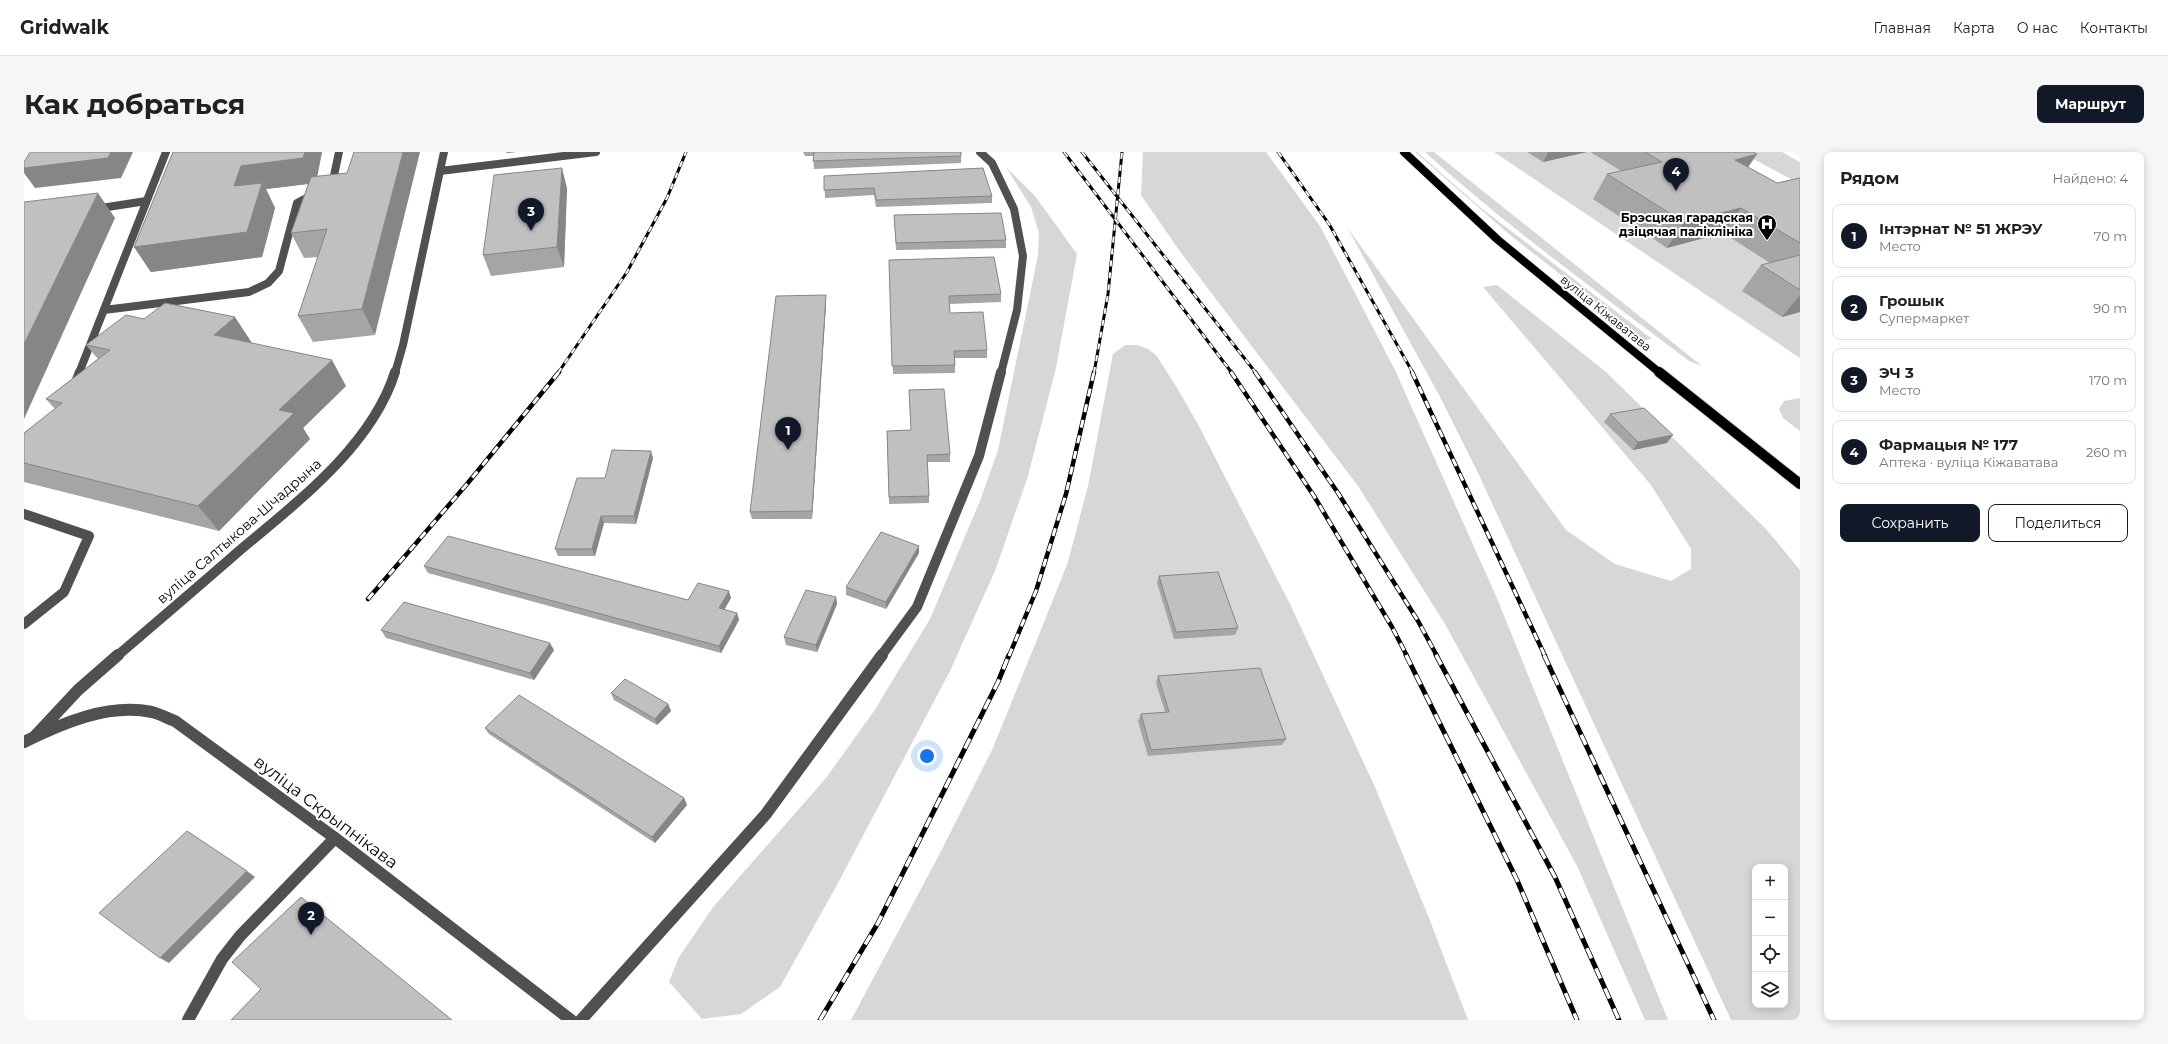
<!DOCTYPE html>
<html lang="ru">
<head>
<meta charset="utf-8">
<style>
	body { margin:0; font-family:Montserrat,sans-serif; background:#f6f6f6; color:#202124 }
	.controls { position:absolute; right:12px; bottom:12px; display:grid; overflow:hidden; border-radius:8px; box-shadow:0 2px 10px #0003 }
	.controls button { width:36px; height:36px; display:grid; place-items:center; padding:0; border:0; border-bottom:1px solid #e0e0e0; background:#fff; color:#202124; font:20px sans-serif }
	.you { position:absolute; left:903px; top:604px; width:14px; height:14px; margin:-10px; border:3px solid #fff; border-radius:50%; background:#1a73e8; box-shadow:0 0 0 6px #1a73e833 }
	.badge { display:grid; place-items:center; width:26px; height:26px; border-radius:50%; background:#111827; color:#fff; font-size:13px; font-weight:700 }
	.pin { position:absolute; translate:-50% -33px; filter:drop-shadow(0 1px 2px #0008) }
	.pin::after { content:''; position:absolute; top:21px; width:14px; height:12px; background:inherit; clip-path:polygon(0 0,100% 0,50% 100%) }
	.list { margin:0; padding:0; list-style:none }
	h2 { display:flex; justify-content:space-between; align-items:center; height:52px; margin:0; padding:0 16px; font-size:17px }
	h2 small { font-size:13px; font-weight:400; color:#757577 }
	.list li { display:grid; grid-template-columns:26px 1fr auto; gap:12px; align-items:center; box-sizing:border-box; height:64px; margin:0 8px 8px; padding:0 8px; border:1px solid #e0e0e0; border-radius:8px }
	.list b { display:block; font-size:15px; white-space:nowrap }
	.list p { margin:0; font-size:13px; white-space:nowrap; color:#757577 }
	.list em { font-size:13px; font-style:normal; color:#757577 }
	.actions { display:flex; gap:8px; padding:12px 16px }
	.actions a { flex:1; padding:9px 0; border:1px solid #111827; border-radius:8px; text-align:center; font-size:14px; color:#111827 }
	.actions .main { background:#111827; color:#fff }
	.icon { flex:none; width:22px; height:22px; fill:none; stroke:currentColor; stroke-width:2; stroke-linecap:round; stroke-linejoin:round }
	.map { position:relative; flex:none; width:1776px; height:868px; overflow:hidden; border-radius:8px }
	header { display:flex; align-items:center; gap:24px; box-sizing:border-box; height:56px; padding:0 20px; background:#fff; border-bottom:1px solid #e0e0e0 }
	header strong { font-size:19px }
	nav { display:flex; gap:22px; margin-inline-start:auto; font-size:14px }
	.intro { display:flex; align-items:center; justify-content:space-between; box-sizing:border-box; height:96px; padding:0 24px }
	h1 { margin:0; font-size:28px }
	.button { padding:10px 18px; border-radius:8px; background:#111827; color:#fff; font-size:14px; font-weight:700 }
	main { display:flex; gap:24px; padding:0 24px }
	aside { flex:1; background:#fff; border-radius:8px; box-shadow:0 2px 10px #0003 }
	.map>svg:first-child { display:block }
</style>
</head>
<body>
<header>
<strong>Gridwalk</strong>
<nav><a>Главная</a><a>Карта</a><a>О нас</a><a>Контакты</a></nav>
</header>
<div class="intro"><h1>Как добраться</h1><a class="button">Маршрут</a></div>
<main>
<div class="map">
<svg width="1776" height="868" viewBox="0 0 1776 868">
	<rect width="100%" height="100%" fill="#fff"/>
	<g fill="#d7d7d7" fill-rule="evenodd">
		<path d="M1119 0H1242L1296 74 1371 218 1472 444 1644 868H1621L1553 714 1421 472 1334 334 1157 101 1117 43Z"/>
		<path d="M1391 0H1393L1457 56 1628 187 1620 188 1486 83Z"/>
		<path d="M1401 0H1410L1678 214 1665 209C1576 141 1484 76 1401 0Z"/>
		<path d="M1470 0H1566L1623 35 1643 96 1699 81 1766 123 1757 165 1776 160V206Z"/>
		<path d="M1716 0H1758L1776 10V32Z"/>
		<path d="M982 15 1011 44 1053 102 1032 216 1004 324 971 419 926 519 813 733 756 835 717 862 678 867 645 830 655 805 690 754 802 626 850 559 906 467 956 349 974 298 1014 103 1015 81 1007 55Z"/>
		<path d="M1323 75 1542 378 1591 412 1647 429 1667 417V397L1627 333 1459 135 1473 133 1582 220 1743 378 1776 418V868H1707L1454 321 1415 243ZM1731 715H1761V853H1731Z"/>
		<path d="M1101 193H1113L1124 197 1132 203 1152 234 1176 276 1266 452 1351 635 1405 766 1444 868H827L914 705 968 598 1010 495 1044 410 1064 334 1089 202Z"/>
		<path d="M1776 246V279L1759 266 1755 257 1760 249Z"/>
	</g>
	<g fill="none" stroke-linecap="round" stroke-linejoin="round">
		<g stroke="#dbdbdb" stroke-width="9">
			<path id="major-far1" d="M1380 0 1474 88 1636 221"/>
		</g>
		<g stroke="#dbdbdb" stroke-width="12">
			<path id="major" d="M1635 220 1776 332"/>
		</g>
		<g stroke="#505050" stroke-width="8">
			<path d="M956 0 968 11 990 57 999 104 993 158 977 221"/>
			<path d="M416 19 572 0"/>
			<path d="M306 34 308 33 315 0"/>
			<path d="M71 57 122 49"/>
			<path d="M80 158 225 140 244 131 255 119 273 51 290 42"/>
			<path d="M55 221 142 0"/>
			<path d="M371 221 379 193 420 0"/>
		</g>
		<g stroke="#505050" stroke-width="10">
			<path d="M50 235 56 220"/>
			<path d="M0 362 65 384 40 440 0 472"/>
			<path d="M93 504C134 469 175 434 215 399 272 351 348 294 371 220"/>
			<path d="M857 504 893 455 955 304 977 220"/>
		</g>
		<g stroke="#505050" stroke-width="12">
			<path d="M11 584 54 538 94 503"/>
			<path d="M0 590C39 571 84 551 128 560 136 562 143 566 151 569L311 686 547 868"/>
			<path d="M164 868 198 807 216 784 311 686"/>
			<path d="M557 868 742 662 858 503"/>
		</g>
		<use href="#major-far1" stroke="#000" stroke-width="8"/>
		<use href="#major" stroke="#000" stroke-width="10"/>
		<g stroke="#000" stroke-width="3">
			<g id="rail-far2">
				<path d="M1040 0 1208 221"/>
				<path d="M1058 0 1232 221"/>
				<path d="M1254 0 1305 72 1389 221"/>
				<path d="M534 221 603 120 643 46 662 0"/>
				<path d="M1070 221 1084 142 1098 0"/>
			</g>
		</g>
		<g stroke="#000" stroke-width="4.5">
			<g id="rail-far1">
				<path d="M1207 220 1290 344 1368 475 1383 504"/>
				<path d="M1231 220 1314 341 1394 469 1413 504"/>
				<path d="M1388 220 1521 504"/>
				<path d="M344 447 443 332 535 220"/>
				<path d="M985 504 1012 439 1042 342 1070 220"/>
			</g>
		</g>
		<g stroke="#000" stroke-width="5">
			<g id="rail">
				<path d="M1382 503 1493 728 1553 868"/>
				<path d="M1412 503 1531 725 1595 868"/>
				<path d="M1520 503 1690 868"/>
				<path d="M796 868 854 771 974 530 985 503"/>
			</g>
		</g>
		<use href="#rail-far2" stroke="#fff" stroke-width="2" stroke-dasharray="6" stroke-linecap="butt"/>
		<use href="#rail-far1" stroke="#fff" stroke-width="3" stroke-dasharray="8" stroke-linecap="butt"/>
		<use href="#rail" stroke="#fff" stroke-width="3.5" stroke-dasharray="11" stroke-linecap="butt"/>
	</g>
	<g fill="#a5a5a5">
		<path d="M149 0H298L293 24 323 21 351 183 289 190 274 164 294 105 280 106 267 81 284 32 242 37 251 56 238 105 127 120 110 95Z"/>
		<path d="M779 0H937V11L790 17 789 4H781Z"/>
		<path d="M1503 0H1563L1519 10Z"/>
		<path d="M1566 0H1729L1733 2 1724 15 1753 31 1776 26V160L1758 165 1718 139 1737 113 1746 111 1699 81 1643 96 1569 47 1583 22 1597 19Z"/>
		<path d="M800 24 968 44V51L852 55 850 43 801 46Z"/>
		<path d="M543 36 540 115 467 124 459 103Z"/>
		<path d="M870 63 982 88V96L872 98Z"/>
		<path d="M865 108 977 142V150L925 152 926 161 963 198V206H931V221L869 222Z"/>
		<path d="M802 151 788 367H728L726 360Z"/>
		<path d="M228 191 322 234 279 276 286 287 195 379 0 330V281L31 257 22 247 74 207 62 193Z"/>
		<path d="M885 238 926 302V310H903L905 344V351L865 352 863 279H887Z"/>
		<path d="M1586 262 1643 291 1609 298 1580 270Z"/>
		<path d="M629 306 612 372 580 371 571 404H534L531 397 581 326Z"/>
		<path d="M895 401 862 457 822 443V435Z"/>
		<path d="M400 414 664 448 707 446 700 458 713 461 715 468 697 501 404 421Z"/>
		<path d="M1135 424 1214 476 1211 483 1150 487 1133 431Z"/>
		<path d="M812 445 813 452 793 500 762 493 760 485Z"/>
		<path d="M357 478 530 498 510 528 362 486Z"/>
		<path d="M1134 524 1262 587 1258 593 1124 604 1114 569 1117 562 1141 560 1132 531Z"/>
		<path d="M587 541 644 552 647 559 633 573 590 548Z"/>
		<path d="M461 576 660 646 663 653 631 691 465 582Z"/>
	</g>
	<g fill="#868686">
		<path d="M87 0H109L97 26 11 36 0 21V16Z"/>
		<path d="M281 0H298L292 31 242 37 251 56 238 105 127 120 110 95 210 34 217 14Z"/>
		<path d="M379 0H396L351 183 338 157Z"/>
		<path d="M482 0H493L483 1Z"/>
		<path d="M1524 0H1563L1519 10Z"/>
		<path d="M1733 2 1716 27 1711 8Z"/>
		<path d="M538 16 543 36 540 115 533 95Z"/>
		<path d="M74 41 91 66 0 267V192Z"/>
		<path d="M1717 56 1699 81 1643 96 1660 70Z"/>
		<path d="M802 143V151L788 367V359Z"/>
		<path d="M1776 143V160L1758 165Z"/>
		<path d="M211 165 228 191 190 183Z"/>
		<path d="M308 208 322 234 279 276 286 287 195 379 174 354 255 258Z"/>
		<path d="M1649 283 1643 291 1609 298 1614 290Z"/>
		<path d="M627 299 629 306 612 372 610 364Z"/>
		<path d="M577 364 580 371 571 404 568 397Z"/>
		<path d="M895 394V401L862 457V450Z"/>
		<path d="M705 439 707 446 697 463 695 456Z"/>
		<path d="M812 445 813 452 793 500 792 493Z"/>
		<path d="M713 461 715 468 697 501 695 494Z"/>
		<path d="M526 491 530 498 510 528 506 521Z"/>
		<path d="M644 552 647 559 633 573 631 567Z"/>
		<path d="M660 646 663 653 631 691 628 685Z"/>
		<path d="M223 719 231 725 145 811 136 806Z"/>
	</g>
	<g fill="#c0c0c0" stroke="#868686">
		<path d="M6 0H87L84 6 0 16V10Z"/>
		<path d="M149 0H281L279 6 217 14 210 34 238 31 223 80 110 95Z"/>
		<path d="M330 0H379L338 157 274 164 303 77 267 81 287 25 323 21Z"/>
		<path d="M790 0H937V4L789 9Z"/>
		<path d="M1621 0H1729L1733 2 1711 8 1753 31 1776 26V91L1717 56 1660 70 1583 22 1638 10Z"/>
		<path d="M538 16 533 95 459 103 470 23Z"/>
		<path d="M959 16 968 44 852 48 850 36 800 38V24Z"/>
		<path d="M74 41 0 192V50Z"/>
		<path d="M977 61 982 88 872 91 870 63Z"/>
		<path d="M1776 103V138L1737 113Z"/>
		<path d="M970 105 977 142 925 144 926 161 959 160 963 198 930 199 931 213 868 214 865 108Z"/>
		<path d="M802 143 788 359 726 360 752 144Z"/>
		<path d="M141 151 211 165 190 183 308 208 255 258 270 261 174 354 0 311V281L38 251 22 247 86 198 62 193 102 163 120 167Z"/>
		<path d="M920 237 926 302 903 303 905 344 865 345 863 279 887 278 885 238Z"/>
		<path d="M1620 256 1649 283 1614 290 1586 262Z"/>
		<path d="M588 298 627 299 610 364H577L568 397H531L553 326H581Z"/>
		<path d="M857 380 895 394 862 450 822 435Z"/>
		<path d="M424 384 664 448 674 431 705 439 695 456 713 461 695 494 400 414Z"/>
		<path d="M1194 420 1214 476 1152 480 1135 424Z"/>
		<path d="M782 438 812 445 792 493 760 485Z"/>
		<path d="M380 450 526 491 506 521 357 478Z"/>
		<path d="M1236 516 1262 587 1127 598 1117 562 1145 560 1134 524Z"/>
		<path d="M601 527 644 552 631 567 587 541Z"/>
		<path d="M495 543 660 646 628 685 461 576Z"/>
		<path d="M163 679 223 719 136 806 75 761Z"/>
		<path d="M277 745 428 868H207L237 837 208 810Z"/>
	</g>
	<defs>
		<g id="hospital-pin" transform="scale(1)"><path d="M0 17L-7.5 6A9.5 9.5 0 1 1 7.5 6Z" fill="#000" stroke="#fff"/><path d="M-5-5h3v3.5h4V-5h3V5h-3V1.5h-4V5h-3Z" fill="#fff"/></g>
	</defs>
	<g fill-rule="evenodd">
		<use href="#hospital-pin" x="1743" y="72"/>
	</g>
	<g text-anchor="middle" dominant-baseline="central" stroke-width="4" stroke-linejoin="round" paint-order="stroke">
		<g font-size="12" font-weight="bold" fill="#000" stroke="#fff" text-anchor="end">
			<text x="1729" y="65">Брэсцкая гарадская<tspan x="1729" dy="14">дзіцячая паліклініка</tspan></text>
		</g>
		<g font-size="12" fill="#000" stroke="#fff">
			<text transform="translate(1582 161) rotate(39)">вуліца Кіжаватава</text>
		</g>
		<g font-size="14" fill="#000" stroke="#fff">
			<text transform="translate(215 379) rotate(-41)">вуліца Салтыкова-Шчадрына</text>
		</g>
		<g font-size="17" fill="#000" stroke="#fff">
			<text transform="translate(302 660) rotate(37)">вуліца Скрыпнікава</text>
		</g>
	</g>
</svg>
<div class="controls">
<button>+</button>
<button>−</button>
<button><svg class="icon" aria-label="locate" viewBox="0 0 24 24"><circle cx="12" cy="12" r="6"/><path d="M12 2v4M12 18v4M2 12h4M18 12h4"/></svg></button>
<button><svg class="icon" aria-label="layers" viewBox="0 0 24 24"><path d="M12 4l9 5-9 5-9-5zM3 14l9 5 9-5"/></svg></button>
</div>
<div class="you"></div>
<div class="pin badge" style="left:764px;top:298px">1</div>
<div class="pin badge" style="left:287px;top:783px">2</div>
<div class="pin badge" style="left:507px;top:79px">3</div>
<div class="pin badge" style="left:1652px;top:39px">4</div>
</div>
<aside>
<h2>Рядом<small>Найдено: 4</small></h2>
<ul class="list">
<li><span class="badge">1</span><div><b>Інтэрнат № 51 ЖРЭУ</b><p>Место</p></div><em>70 m</em></li>
<li><span class="badge">2</span><div><b>Грошык</b><p>Супермаркет</p></div><em>90 m</em></li>
<li><span class="badge">3</span><div><b>ЭЧ 3</b><p>Место</p></div><em>170 m</em></li>
<li><span class="badge">4</span><div><b>Фармацыя № 177</b><p>Аптека · вуліца Кіжаватава</p></div><em>260 m</em></li>
</ul>
<div class="actions"><a class="main">Сохранить</a><a>Поделиться</a></div>
</aside>
</main>
</body>
</html>
